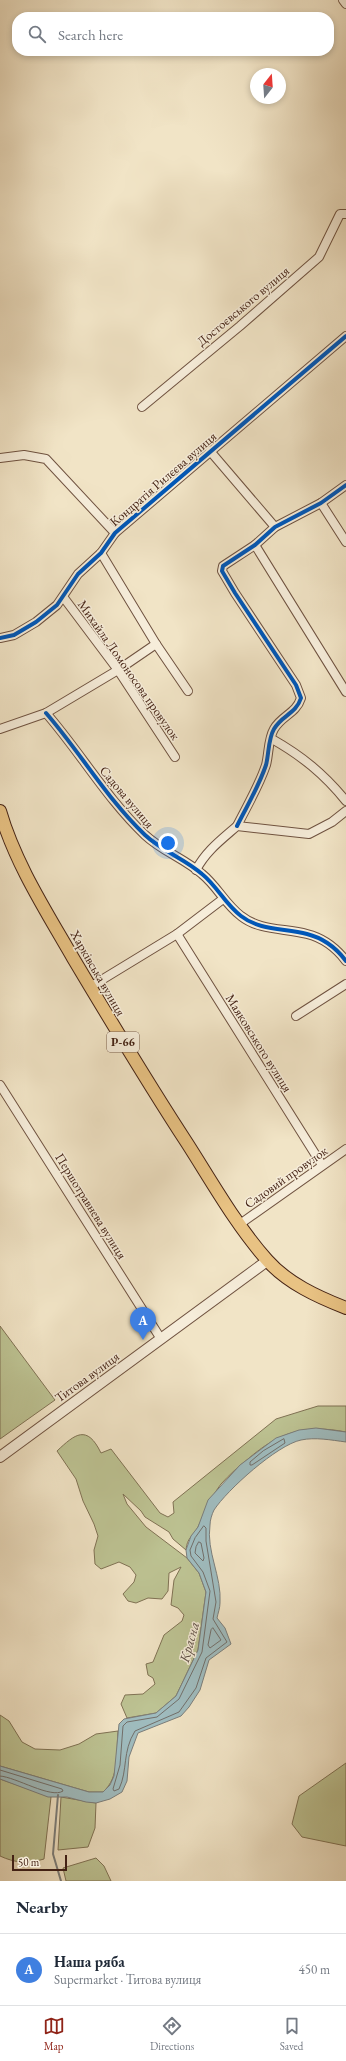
<!DOCTYPE html>
<html lang="en">
<head>
<meta charset="utf-8">
<style>
	body { margin:0; font-family:"EB Garamond",serif; background:#f6f6f7; color:#1f2937 }
	.compass { position:absolute; left:250px; top:68px; width:36px; height:36px; border-radius:50%; background:#fff; box-shadow:0 2px 6px #0003; rotate:17deg }
	.scale { position:absolute; left:12px; bottom:10px; width:55px; box-sizing:border-box; padding-left:4px; border:2px solid #442214; border-top:0; font-size:11px; line-height:14px; white-space:nowrap; color:#442214; -webkit-text-stroke:3px #f6edda; paint-order:stroke }
	.you { position:absolute; left:168px; top:843px; width:14px; height:14px; margin:-10px; border:3px solid #fff; border-radius:50%; background:#1a73e8; box-shadow:0 0 0 6px #1a73e833 }
	.badge { display:grid; place-items:center; width:26px; height:26px; border-radius:50%; background:#8f2418; color:#fff; font-size:13px; font-weight:700 }
	.pin { position:absolute; translate:-50% -33px; filter:drop-shadow(0 1px 2px #0008) }
	.pin::after { content:''; position:absolute; top:21px; width:14px; height:12px; background:inherit; clip-path:polygon(0 0,100% 0,50% 100%) }
	.list { margin:0; padding:0; list-style:none }
	h2 { display:flex; justify-content:space-between; align-items:center; height:52px; margin:0; padding:0 16px; font-size:17px }
	h2 small { font-size:13px; font-weight:400; color:#747a83 }
	.list li { display:grid; grid-template-columns:26px 1fr auto; gap:12px; align-items:center; box-sizing:border-box; height:72px; padding:0 16px; border-top:1px solid #e0e1e3 }
	.list b { display:block; font-size:15px; white-space:nowrap }
	.list p { margin:0; font-size:13px; white-space:nowrap; color:#747a83 }
	.list em { font-size:13px; font-style:normal; color:#747a83 }
	.icon { flex:none; width:22px; height:22px; fill:none; stroke:currentColor; stroke-width:2; stroke-linecap:round; stroke-linejoin:round }
	.map { position:relative; flex:none; width:346px; height:1881px; overflow:hidden }
	.search { position:absolute; background:#fff; box-shadow:0 2px 6px #0003; left:12px; right:12px; top:12px; height:44px; display:flex; align-items:center; gap:10px; box-sizing:border-box; padding:0 14px; border-radius:16px; color:#747a83; font-size:15px }
	.sheet { height:124px; background:#fff }
	nav { display:flex; justify-content:space-around; align-items:center; box-sizing:border-box; height:56px; border-top:1px solid #e0e1e3; background:#fff; font-size:11px; color:#747a83 }
	nav a { display:grid; justify-items:center; gap:2px }
	nav .on { color:#8f2418 }
	.map>svg:first-child { display:block }
</style>
</head>
<body>
<div class="map">
<svg width="346" height="1881" viewBox="0 0 346 1881">
	<rect width="100%" height="100%" fill="#f1e4c6"/>
	<filter id="stains"><feTurbulence type="fractalNoise" baseFrequency=".005" numOctaves="4"/><feColorMatrix values="0 0 0 0 .2 0 0 0 0 .09 0 0 0 0 .02 0 0 0 .5 -.17"/></filter>
	<radialGradient id="worn" r=".72"><stop offset=".6" stop-color="#630" stop-opacity="0"/><stop offset="1" stop-color="#630" stop-opacity=".3"/></radialGradient>
	<g fill="#bdc393" stroke="#807254">
		<path d="M0 1326 55 1400 0 1439Z"/>
		<path d="M318 1406H346V1432C305 1424 279 1432 248 1459 239 1466 229 1475 221 1484 211 1497 205 1512 198 1527 193 1537 187 1537 186 1550L173 1539 169 1532 145 1517 141 1511 123 1494 127 1504 146 1527 187 1558 199 1573 206 1592 198 1650 176 1696 156 1713 127 1718 121 1704 125 1695 143 1694 155 1684 153 1678 148 1675 146 1664 153 1662 164 1635 182 1621 184 1615 178 1608 171 1605 174 1580 181 1567 169 1573 168 1591 162 1599 148 1598 136 1603 128 1601 123 1594 134 1582 136 1575 130 1567 119 1562 101 1569 95 1564 94 1550 98 1536 94 1524 83 1501 76 1479 57 1451C75 1434 87 1424 101 1453L111 1449 160 1513 168 1517 174 1513 173 1502 276 1419Z"/>
		<path d="M0 1715 9 1721 22 1742 35 1749 60 1750 79 1744 96 1734 118 1731C116 1752 120 1777 103 1792H89L0 1766Z"/>
		<path d="M346 1763V1846L302 1837 292 1824 299 1796Z"/>
		<path d="M0 1779 51 1797 44 1859C28 1864 15 1863 0 1856Z"/>
		<path d="M61 1797 96 1803 95 1828 88 1847 58 1850Z"/>
		<path d="M96 1858 104 1866 111 1881H66L63 1868Z"/>
	</g>
	<path fill="#9fbcbf" stroke="#7b7e7b" d="M316 1428 346 1432V1442C331 1440 315 1437 301 1440 277 1445 227 1490 214 1510 212 1514 210 1520 210 1525 206 1551 222 1577 220 1603 220 1608 218 1613 217 1618L225 1628 231 1644 209 1660 200 1690 189 1707 181 1716 138 1733 129 1757 127 1781 122 1792 110 1799 96 1803 86 1802 67 1797H48L0 1779V1766L89 1792H103L110 1785 114 1776 119 1724 124 1719 156 1713 176 1696 198 1650 206 1592 199 1573 187 1558 186 1550 191 1536 198 1527 208 1500 240 1465 276 1438 299 1430Z"/>
	<g fill="none" stroke-linecap="round" stroke-linejoin="round">
		<g stroke="#726f6a" stroke-width="1">
			<path d="M284 1439 285 1443 252 1465H250V1462L263 1451Z"/>
			<path d="M204 1526 206 1528V1541L216 1602 213 1619 227 1642 206 1658 196 1688 179 1712 135 1731C122 1752 128 1770 119 1789L114 1791 113 1789 120 1765 123 1726 127 1722 157 1717 179 1699 202 1652 210 1591 203 1572 191 1556 190 1550 195 1538Z"/>
			<path d="M199 1542 201 1543 204 1558 203 1561 195 1553 196 1547Z"/>
			<path d="M213 1628 221 1640 210 1648 208 1645 211 1630Z"/>
			<path d="M0 1770 62 1789 63 1791C51 1799 16 1777 0 1776"/>
		</g>
		<path stroke="#7b7e7b" stroke-width="2" d="M58 1795 53 1854 61 1881"/>
		<g stroke="#6f5240" stroke-width="10">
			<g id="minor">
				<path d="M343 0 346 4"/>
				<path d="M142 407 240 326 319 257 340 214H346"/>
				<path d="M210 451 275 527"/>
				<path d="M0 458 24 455 46 459 115 533"/>
				<path d="M321 503 346 542"/>
				<path d="M255 545 346 692"/>
				<path d="M101 553 156 644 188 691"/>
				<path d="M64 598 118 670 175 757"/>
				<path d="M0 638 14 635 36 622 57 605 78 574 101 553 115 533 346 336"/>
				<path d="M46 713C80 752 107 799 145 835 162 851 185 859 202 874 217 886 225 904 241 916 260 931 285 928 307 934 323 938 337 949 346 961"/>
				<path d="M0 729 46 713 118 670 156 644"/>
				<path d="M272 739C302 756 324 774 346 801"/>
				<path d="M237 826C247 806 259 786 266 765 269 754 268 739 274 729 282 715 296 714 301 698L296 685 235 593 222 571 223 566 255 545 275 527 321 503 346 485"/>
				<path d="M196 870C206 851 221 840 237 826L309 834 332 822 346 811"/>
				<path d="M177 934 322 1165"/>
				<path d="M90 987 177 934 223 899"/>
				<path d="M296 1016 346 984"/>
				<path d="M0 1085 161 1339"/>
				<path d="M240 1224 346 1149"/>
			</g>
		</g>
		<g stroke="#6f5240" stroke-width="12">
			<path id="tertiary" d="M0 1457 267 1261"/>
		</g>
		<g stroke="#442214" stroke-width="14">
			<path id="primary" d="M0 811C15 863 46 911 73 958 110 1020 147 1082 187 1143 212 1182 236 1225 267 1260 287 1283 318 1297 346 1308"/>
		</g>
		<use href="#minor" stroke="#f6edda" stroke-width="8"/>
		<use href="#tertiary" stroke="#f6edda" stroke-width="10"/>
		<use href="#primary" stroke="#e8c283" stroke-width="12"/>
		<g stroke="#f6edda" stroke-width="6">
			<g id="cycleway">
				<path d="M0 638 14 635 36 622 57 605 78 574 101 553 115 533 346 336"/>
				<path d="M46 713C80 752 107 799 145 835 162 851 185 859 202 874 217 886 225 904 241 916 260 931 285 928 307 934 323 938 337 949 346 961"/>
				<path d="M237 826C247 806 259 786 266 765 269 754 268 739 274 729 282 715 296 714 301 698L296 685 235 593 222 571 223 566 255 545 275 527 321 503 346 485"/>
			</g>
		</g>
		<use href="#cycleway" stroke="#0057b8" stroke-width="4"/>
	</g>
	<g text-anchor="middle" dominant-baseline="central" stroke-width="3" stroke-linejoin="round" paint-order="stroke">
		<rect fill="#f6edda" stroke="#795f4f" stroke-width="1" x="107" y="1032" width="32" height="20" rx="3"/>
		<g font-size="12" font-weight="bold" fill="#442214">
			<text x="123" y="1042">Р-66</text>
		</g>
		<g font-size="13" fill="#442214" stroke="#f6edda">
			<text transform="translate(243 306) rotate(-40)">Достоєвського вулиця</text>
			<text transform="translate(163 479) rotate(-41)">Кондратія Рилєєва вулиця</text>
			<text transform="translate(129 670) rotate(55)">Михайла Ломоносова провулок</text>
			<text transform="translate(127 797) rotate(50)">Садова вулиця</text>
			<text transform="translate(98 973) rotate(60)">Харківська вулиця</text>
			<text transform="translate(259 1043) rotate(58)">Маяковського вулиця</text>
			<text transform="translate(286 1177) rotate(-35)">Садовий провулок</text>
			<text transform="translate(91 1206) rotate(58)">Першотравнева вулиця</text>
			<text transform="translate(87 1377) rotate(-36)">Титова вулиця</text>
		</g>
		<g font-size="14" font-style="italic" fill="#5f5047" stroke="#f6edda">
			<text transform="translate(189 1642) rotate(-75)">Красна</text>
		</g>
	</g>
	<rect width="100%" height="100%" filter="url(#stains)"/>
	<rect width="100%" height="100%" fill="url(#worn)"/>
</svg>
<svg class="compass" viewBox="-18 -18 36 36"><path d="M0-13l5 13h-10z" fill="#e53935"/><path d="M0 13l5-13h-10z" fill="#747a83"/></svg>
<div class="scale">50 m</div>
<div class="you"></div>
<div class="pin badge" style="left:143px;top:1340px;background:#3f7fe0">A</div>
<div class="search"><svg class="icon" aria-label="search" viewBox="0 0 24 24"><circle cx="10" cy="10" r="6"/><path d="M15 15l6 6"/></svg>Search here</div>
</div>
<section class="sheet">
<h2>Nearby<small></small></h2>
<ul class="list">
<li><span class="badge" style="background:#3f7fe0">A</span><div><b>Наша ряба</b><p>Supermarket · Титова вулиця</p></div><em>450 m</em></li>
</ul>
</section>
<nav>
<a class="on"><svg class="icon" aria-label="map" viewBox="0 0 24 24"><path d="M3 6l6-2 6 2 6-2v14l-6 2-6-2-6 2zM9 4v14M15 6v14"/></svg>Map</a>
<a><svg class="icon" aria-label="directions" viewBox="0 0 24 24"><path d="M12 3l9 9-9 9-9-9zM9 14v-3h6M13 9l2 2-2 2"/></svg>Directions</a>
<a><svg class="icon" aria-label="saved" viewBox="0 0 24 24"><path d="M7 4h10v16l-5-4-5 4z"/></svg>Saved</a>
</nav>
</body>
</html>
